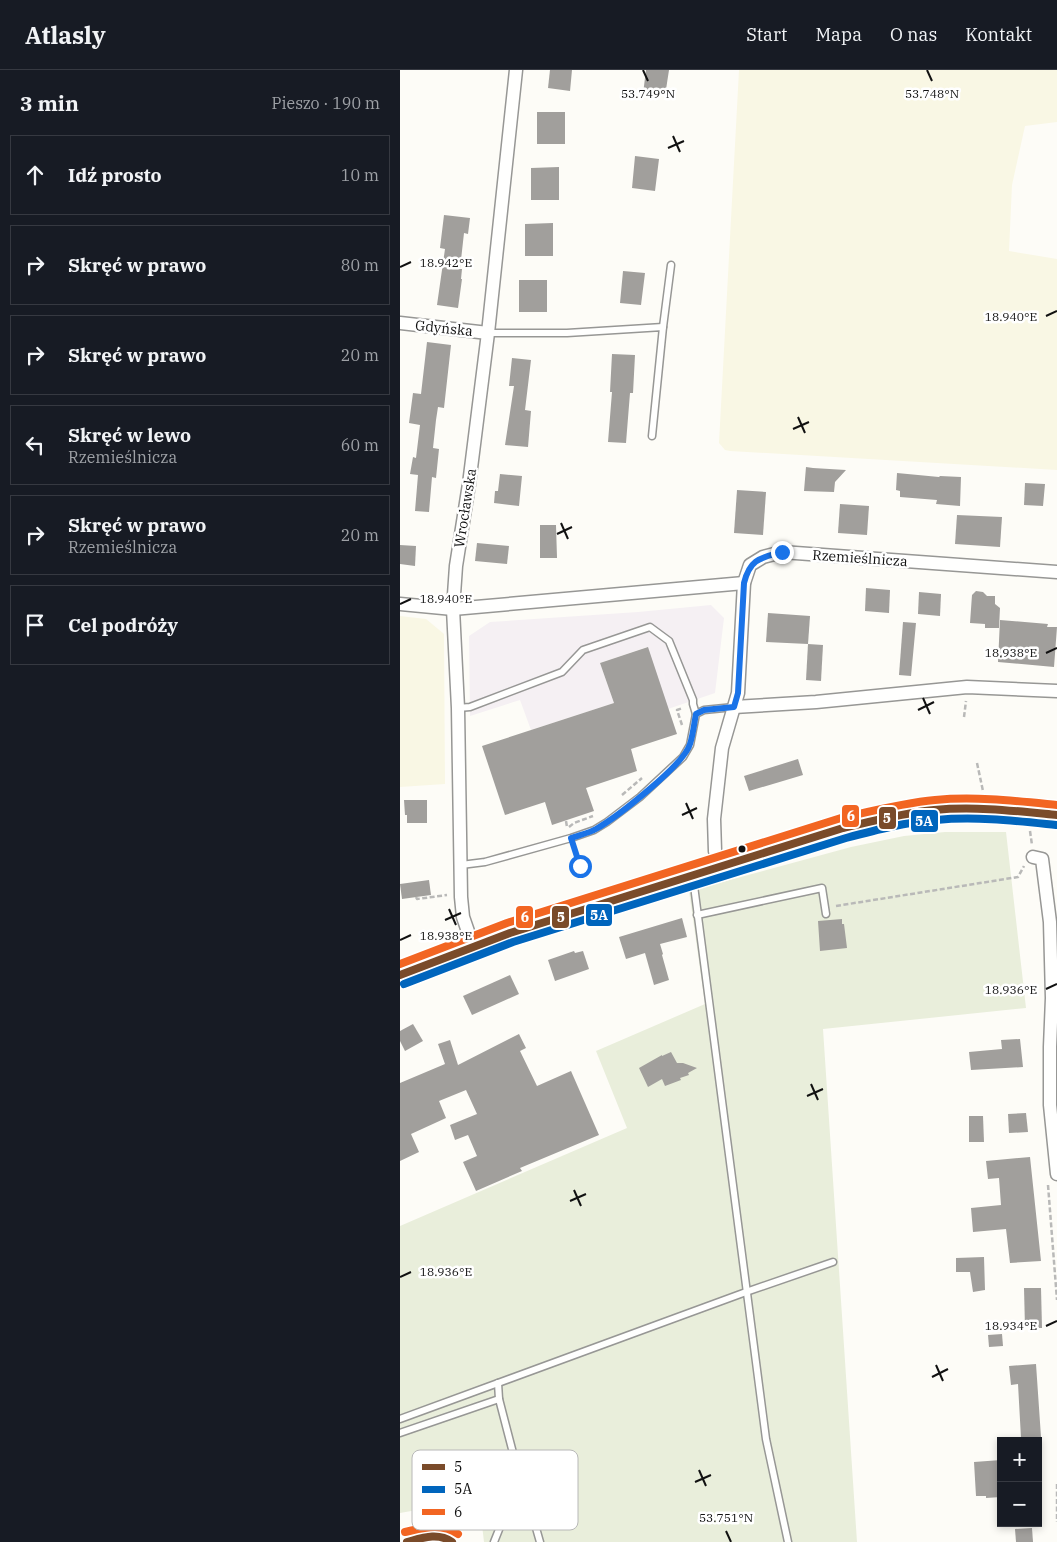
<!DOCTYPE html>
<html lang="pl">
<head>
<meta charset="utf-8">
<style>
	body { margin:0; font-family:"IBM Plex Serif",serif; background:#20242c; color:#f1f3f6 }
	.controls { position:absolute; right:15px; bottom:15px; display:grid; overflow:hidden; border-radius:0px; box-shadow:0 2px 8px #0003 }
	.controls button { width:45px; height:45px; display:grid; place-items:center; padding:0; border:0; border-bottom:1px solid #363941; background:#171b24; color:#f1f3f6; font:25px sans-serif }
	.stop { position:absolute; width:15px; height:15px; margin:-11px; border:4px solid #1a73e8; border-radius:50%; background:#fff }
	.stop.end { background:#1a73e8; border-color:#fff; box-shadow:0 1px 5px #0008 }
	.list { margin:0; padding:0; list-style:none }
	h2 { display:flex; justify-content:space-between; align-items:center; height:65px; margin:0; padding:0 20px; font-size:21px }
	h2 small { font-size:16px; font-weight:400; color:#9ea1a6 }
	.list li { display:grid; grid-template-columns:32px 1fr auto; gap:15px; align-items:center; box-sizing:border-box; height:80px; margin:0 10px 10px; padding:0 10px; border:1px solid #363941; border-radius:0px }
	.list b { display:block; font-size:19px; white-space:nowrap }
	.list p { margin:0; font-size:16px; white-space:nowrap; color:#9ea1a6 }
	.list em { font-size:16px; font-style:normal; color:#9ea1a6 }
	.icon { flex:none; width:28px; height:28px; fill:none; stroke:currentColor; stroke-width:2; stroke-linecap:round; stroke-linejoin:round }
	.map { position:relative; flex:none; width:657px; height:1472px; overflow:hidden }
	header { display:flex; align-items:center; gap:30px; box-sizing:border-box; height:70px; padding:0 25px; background:#171b24; border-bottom:1px solid #363941 }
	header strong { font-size:24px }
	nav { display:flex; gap:28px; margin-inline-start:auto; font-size:18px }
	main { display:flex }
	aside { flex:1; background:#171b24 }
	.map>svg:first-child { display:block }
</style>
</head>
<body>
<header>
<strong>Atlasly</strong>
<nav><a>Start</a><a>Mapa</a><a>O nas</a><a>Kontakt</a></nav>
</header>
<main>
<aside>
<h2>3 min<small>Pieszo · 190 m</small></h2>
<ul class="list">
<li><svg class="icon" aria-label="ahead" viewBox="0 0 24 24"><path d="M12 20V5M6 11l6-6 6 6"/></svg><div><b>Idź prosto</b></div><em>10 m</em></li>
<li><svg class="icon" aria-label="right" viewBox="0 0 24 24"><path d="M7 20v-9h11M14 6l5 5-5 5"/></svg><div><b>Skręć w prawo</b></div><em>80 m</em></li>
<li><svg class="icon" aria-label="right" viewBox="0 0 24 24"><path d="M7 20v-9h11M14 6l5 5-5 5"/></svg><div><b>Skręć w prawo</b></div><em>20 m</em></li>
<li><svg class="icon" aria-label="left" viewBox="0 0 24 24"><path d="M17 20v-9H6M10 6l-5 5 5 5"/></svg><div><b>Skręć w lewo</b><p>Rzemieślnicza</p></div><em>60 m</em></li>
<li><svg class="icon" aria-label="right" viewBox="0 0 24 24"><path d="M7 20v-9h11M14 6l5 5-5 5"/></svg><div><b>Skręć w prawo</b><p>Rzemieślnicza</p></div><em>20 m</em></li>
<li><svg class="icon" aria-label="arrive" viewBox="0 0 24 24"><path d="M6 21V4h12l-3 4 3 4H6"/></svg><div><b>Cel podróży</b></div></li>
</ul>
</aside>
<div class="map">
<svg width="657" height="1472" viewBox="0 0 657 1472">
	<rect width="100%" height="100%" fill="#fdfcf7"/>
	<path fill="#f5f0f3" d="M311 535 324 548 315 623 268 639 247 577 200 593 214 633 131 660 120 630 70 646 69 566 90 552 238 542Z"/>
	<g fill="#f9f7e4">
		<path d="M339 0H657V52L625 56 612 115 609 181 657 189V400L330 381 325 380 319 373Z"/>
		<path d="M0 546 26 549 44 564 45 714 0 717Z"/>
	</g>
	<path fill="#e9eedb" d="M545 762H606L626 938 423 959 457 1472H84L79 1429 0 1443V1156L227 1058 196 981 305 934 289 821 451 777 504 766Z"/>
	<g fill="#a19f9c">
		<path d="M150 0H172L170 21 148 18Z"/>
		<path d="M246 0H269L265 26 243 24Z"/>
		<rect x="137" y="42" width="28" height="32"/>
		<path d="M235 86 259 89 255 121 232 118Z"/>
		<path d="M159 97V130H131V98Z"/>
		<path d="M44 145 70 148 68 164 64 163 60 199H62L61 209H62L58 238 37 235 45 179 40 178Z"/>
		<path d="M153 153V186H125V154Z"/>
		<path d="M223 201 245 203 241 235 220 233Z"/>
		<rect x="119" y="210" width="28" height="32"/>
		<path d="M27 272 51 275 44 338 38 337 36 350 33 378 39 379 36 408 32 407 29 442 15 441 18 405 10 404 13 387 16 388 20 355 9 353 13 323 21 324Z"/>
		<path d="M212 284 235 285 233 323H230L226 373 208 372 212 322H210Z"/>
		<path d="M112 288 131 290 125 340 131 341 128 377 105 375 114 316H109Z"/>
		<path d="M406 397 413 398 446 400 435 412 434 422 404 421Z"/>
		<path d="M497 403 539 407 540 406 561 407 560 436 536 434 537 430 500 427V421L496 420Z"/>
		<path d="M100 404 122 406 119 436 94 433 95 421H98Z"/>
		<path d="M625 413 645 414 643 436 624 435Z"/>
		<path d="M337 420 366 422 363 465 334 463Z"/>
		<path d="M440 434 469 436 467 465 438 463Z"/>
		<path d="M557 445 602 447 600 477 555 474Z"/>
		<path d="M140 455H156L157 488H140Z"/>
		<path d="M77 473 109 476 107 494 75 491Z"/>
		<path d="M0 475 16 476 15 496 0 494Z"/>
		<path d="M466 518 490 520 489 543 465 541Z"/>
		<path d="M576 521 583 522 587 526H595V534L600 538 599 558H585V554L570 553 572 525Z"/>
		<path d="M519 522 541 524 540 546 518 544Z"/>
		<path d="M368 543 410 546 408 574 366 572Z"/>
		<path d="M600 550 648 554 647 557H657L654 597 598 592Z"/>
		<path d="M503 552 516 553 511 606 499 605Z"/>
		<path d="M408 574 423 575 421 611 406 610Z"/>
		<path d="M248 577 277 664 231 679 237 701 186 718 194 741 152 755 145 732 105 745 82 676 214 633 200 593Z"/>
		<path d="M398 689 403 705 349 721 344 706Z"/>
		<path d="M4 730H27V753H7V745H5Z"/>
		<path d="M29 810 31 825 2 829 0 814Z"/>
		<path d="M282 848 287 867 260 874 263 884 262 885 269 910 254 915 245 883 226 889 219 867Z"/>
		<path d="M442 849V854H444L447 878 420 881 418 851Z"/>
		<path d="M174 881 175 883 183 881 189 899 155 911 148 890Z"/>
		<path d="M110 905 119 924 72 945 63 926Z"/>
		<path d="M13 954 23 971 5 981 0 971V961Z"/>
		<path d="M119 964 126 978 120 981 137 1016 171 1001 199 1065 120 1098 122 1101 76 1121 63 1092 77 1086 68 1065 55 1070 50 1055 77 1044 66 1020 39 1031 46 1048 11 1064 19 1082 0 1091V1013L45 994 38 974 50 970 58 995Z"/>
		<path d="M620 969 623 997 571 1000 569 982 602 979 601 970Z"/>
		<path d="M271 982 277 993H283L297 998 288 1003 289 1005 280 1008 281 1010 265 1016 262 1009 248 1017 239 998 262 985V986Z"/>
		<path d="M626 1043 628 1062 609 1063 608 1044Z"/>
		<path d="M569 1046H583L584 1072H569Z"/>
		<path d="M630 1087 641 1191 610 1193 606 1159 573 1162 571 1138 601 1135 599 1108 588 1109 586 1091Z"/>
		<path d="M584 1187 585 1220 573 1222 570 1202H556V1188Z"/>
		<path d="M624 1218H641L642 1258H625Z"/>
		<path d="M602 1264 603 1276 589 1277 588 1265Z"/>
		<path d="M636 1294 641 1367 621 1368 618 1314 611 1315 609 1296Z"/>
		<path d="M601 1390V1405L600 1406 601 1427 586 1428V1426H576L574 1392Z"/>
		<path d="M632 1458 633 1472H616L615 1459Z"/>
	</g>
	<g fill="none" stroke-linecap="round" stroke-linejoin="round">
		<g stroke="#979795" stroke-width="9">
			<g id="lane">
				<path d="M263 257 271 195"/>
				<path d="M88 263H167L263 257 252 366"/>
				<path d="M58 638 70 637 162 602 183 580 250 557 269 571 293 630V634L296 644"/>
				<path d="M61 795 85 792 171 768 194 760 207 752 240 727 283 687 290 675 296 644 304 640 334 637"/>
				<path d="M293 808 366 1369 388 1472"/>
				<path d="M297 845 422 818 426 844"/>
				<path d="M98 1313 99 1329 119 1406 134 1451 140 1472"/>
				<path d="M0 1349 346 1222 433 1192"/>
				<path d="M0 1363 99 1329"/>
				<path d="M7 1472C21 1469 41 1461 52 1472"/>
				<path d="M94 1472 108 1437 112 1417 119 1406"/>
			</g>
		</g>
		<g stroke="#979795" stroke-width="15">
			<g id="street">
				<path d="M0 253 88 263"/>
				<path d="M0 534 53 539 344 513"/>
				<path d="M334 637 416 632 567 617 657 621"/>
				<path d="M633 787 642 789 650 852 652 928 650 977V1035L657 1104"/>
				<path d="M319 797 315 781 314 749 322 678 338 623 344 513 350 495 363 487 382 482 657 502"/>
				<path d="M73 876 63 847 61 827 58 638 53 539 56 496 69 414 88 263 116 0"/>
			</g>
		</g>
		<g stroke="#858482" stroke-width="22">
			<path id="primary" d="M0 905 73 876 110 863 443 758C477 750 513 740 549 739 585 738 622 741 657 745"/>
		</g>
		<g stroke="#b9b9b8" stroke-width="2.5" stroke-dasharray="5 2.5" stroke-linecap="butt">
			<path d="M564 647 566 631"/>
			<path d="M282 655 277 640 283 638"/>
			<path d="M577 693 583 721"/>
			<path d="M222 725 242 708"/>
			<path d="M166 751 167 757"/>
			<path d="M169 757 174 753 193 746"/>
			<path d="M630 761 632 775"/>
			<path d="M174 778 180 796"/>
			<path d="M16 827 17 829 47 825"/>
			<path d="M436 836 618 807 624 796"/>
			<path d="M648 1115 657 1230"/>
			<path d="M657 1414V1452"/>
		</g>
		<use href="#lane" stroke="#fffffe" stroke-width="6"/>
		<use href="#street" stroke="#fffffe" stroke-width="12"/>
		<use href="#primary" stroke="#ede9dc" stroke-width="20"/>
		<g stroke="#fff" stroke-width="11">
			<g id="bus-1">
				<path d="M0 905 110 863 443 758C473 751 503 743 534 740 575 736 616 741 657 745"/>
				<path d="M7 1472C22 1468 38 1462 52 1472"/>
			</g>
		</g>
		<g stroke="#fff" stroke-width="11">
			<path id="bus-2" d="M4 914 113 872 446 768C476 760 506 752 536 750 576 746 617 751 656 755"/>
		</g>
		<g stroke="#fff" stroke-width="11">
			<g id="bus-3">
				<path d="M0 894 107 853 441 748C472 741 503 733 535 730 575 726 617 731 657 735"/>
				<path d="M5 1462C23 1458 41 1452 58 1464"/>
			</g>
		</g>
		<use href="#bus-1" stroke="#7a4b2a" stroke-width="8"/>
		<use href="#bus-2" stroke="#0065bd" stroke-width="8"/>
		<use href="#bus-3" stroke="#f26522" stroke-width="8"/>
	</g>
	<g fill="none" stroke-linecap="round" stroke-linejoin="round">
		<path stroke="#1a73e8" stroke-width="6" d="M180 796 171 768C179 765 189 763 196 759 217 747 284 695 290 674 293 665 294 654 296 644L304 640 334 637 338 623 344 513C350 489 360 488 382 482"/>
	</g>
	<path fill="none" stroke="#111" stroke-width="2" d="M243 0 248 11M527 0 532 11M273 66 280 82M268 78 284 71M0 197 11 192M646 246 657 241M398 347 405 363M393 359 409 352M161 453 168 469M157 464 172 457M0 534 11 529M646 583 657 578M523 628 530 644M518 640 534 632M286 733 293 749M282 745 297 738M49 839 56 855M45 850 61 843M0 870 11 865M646 919 657 914M411 1014 418 1030M407 1026 423 1019M174 1120 181 1136M170 1131 186 1124M0 1207 11 1202M646 1256 657 1251M536 1295 543 1311M532 1307 548 1299M299 1400 306 1416M295 1412 311 1405M326 1461 331 1472"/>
	<circle fill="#111" stroke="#fff" stroke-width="2" cx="342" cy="779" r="4.5"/>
	<g text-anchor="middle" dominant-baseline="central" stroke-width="5" stroke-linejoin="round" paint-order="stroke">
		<g font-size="14" fill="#111" stroke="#fff">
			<text transform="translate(44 258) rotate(6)">Gdyńska</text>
			<text transform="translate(65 438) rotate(-81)">Wrocławska</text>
			<text transform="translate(460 488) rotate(4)">Rzemieślnicza</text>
		</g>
	</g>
	<rect x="12" y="1380" width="166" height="80" rx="8" fill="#fff" stroke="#b8b8b8" stroke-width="1"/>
	<rect x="22" y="1394" width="23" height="6" fill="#7a4b2a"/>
	<rect x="22" y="1416" width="23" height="7" fill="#0065bd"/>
	<rect x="22" y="1439" width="23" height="6" fill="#f26522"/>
	<g font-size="14" fill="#111">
		<text x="54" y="1402">5</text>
		<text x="54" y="1424">5A</text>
		<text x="54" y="1447">6</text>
	</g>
	<g font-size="12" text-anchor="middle" fill="#111" stroke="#fff" stroke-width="5" stroke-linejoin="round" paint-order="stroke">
		<text x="532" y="28">53.748°N</text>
		<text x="248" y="28">53.749°N</text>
		<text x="46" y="197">18.942°E</text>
		<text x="611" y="251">18.940°E</text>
		<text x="46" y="533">18.940°E</text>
		<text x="611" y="587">18.938°E</text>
		<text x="46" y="870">18.938°E</text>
		<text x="611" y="924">18.936°E</text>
		<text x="46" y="1206">18.936°E</text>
		<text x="611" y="1260">18.934°E</text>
		<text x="326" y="1452">53.751°N</text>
	</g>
	<g stroke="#fff" stroke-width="2">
		<rect x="441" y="734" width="19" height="24" rx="5" fill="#f26522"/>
		<rect x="478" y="736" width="19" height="24" rx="5" fill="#7a4b2a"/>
		<rect x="510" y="739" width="29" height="24" rx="5" fill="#0065bd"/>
		<rect x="185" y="833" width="28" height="24" rx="5" fill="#0065bd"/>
		<rect x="151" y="835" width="19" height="24" rx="5" fill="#7a4b2a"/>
		<rect x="115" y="835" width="19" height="24" rx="5" fill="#f26522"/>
	</g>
	<g font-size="14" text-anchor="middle" font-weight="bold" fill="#fff">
		<text x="451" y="751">6</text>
		<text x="487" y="753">5</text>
		<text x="524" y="756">5A</text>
		<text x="199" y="850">5A</text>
		<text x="161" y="852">5</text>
		<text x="125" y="852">6</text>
	</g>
</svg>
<div class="controls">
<button>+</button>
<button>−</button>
</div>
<div class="stop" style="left:180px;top:796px"></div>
<div class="stop end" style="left:382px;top:482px"></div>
</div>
</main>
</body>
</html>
